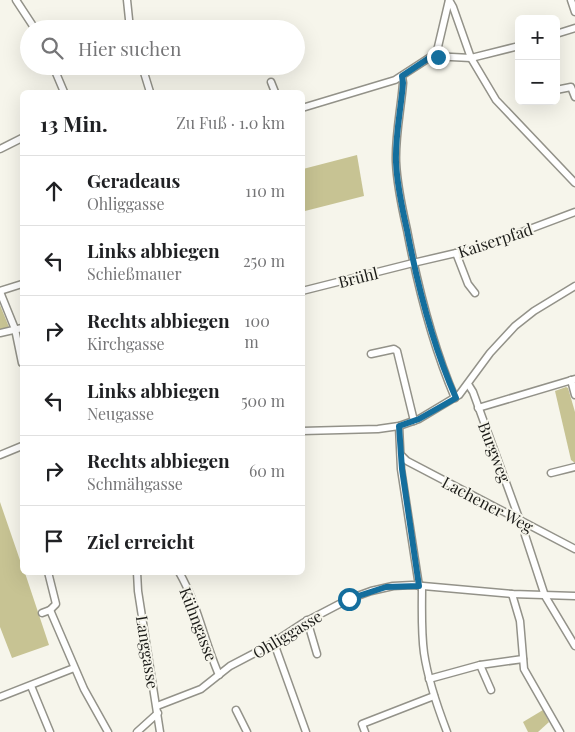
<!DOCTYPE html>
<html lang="de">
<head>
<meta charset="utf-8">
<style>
	body { margin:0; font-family:"Playfair Display",serif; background:#f2f2f2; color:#202124 }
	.controls { position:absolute; right:15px; top:15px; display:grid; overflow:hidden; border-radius:8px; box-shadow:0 5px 20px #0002 }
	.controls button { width:45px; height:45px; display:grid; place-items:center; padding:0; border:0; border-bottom:1px solid #e0e0e0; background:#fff; color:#202124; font:25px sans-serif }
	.stop { position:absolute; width:15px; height:15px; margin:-11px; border:4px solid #146e9d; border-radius:50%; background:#fff }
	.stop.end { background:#146e9d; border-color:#fff; box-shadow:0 1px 5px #0008 }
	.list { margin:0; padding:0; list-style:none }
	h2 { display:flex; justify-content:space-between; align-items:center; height:65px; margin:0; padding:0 20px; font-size:21px }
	h2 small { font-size:16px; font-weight:400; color:#757577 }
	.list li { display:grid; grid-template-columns:32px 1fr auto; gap:15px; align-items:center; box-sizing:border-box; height:70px; padding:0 20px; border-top:1px solid #e0e0e0 }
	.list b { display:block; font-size:19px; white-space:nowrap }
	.list p { margin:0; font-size:16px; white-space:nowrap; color:#757577 }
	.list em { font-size:16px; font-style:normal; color:#757577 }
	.icon { flex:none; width:28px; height:28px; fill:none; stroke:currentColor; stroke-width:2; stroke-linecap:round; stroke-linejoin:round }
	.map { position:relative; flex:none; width:575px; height:732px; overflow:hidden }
	.search { position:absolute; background:#fff; box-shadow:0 5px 20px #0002; left:20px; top:20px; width:285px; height:55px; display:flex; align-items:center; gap:12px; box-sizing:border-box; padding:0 18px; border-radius:28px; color:#757577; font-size:19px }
	.panel { position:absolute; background:#fff; box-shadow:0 5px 20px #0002; left:20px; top:90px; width:285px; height:485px; border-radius:8px }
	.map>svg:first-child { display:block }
</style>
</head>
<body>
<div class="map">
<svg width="575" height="732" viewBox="0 0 575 732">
	<rect width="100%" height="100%" fill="#f6f5eb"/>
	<g fill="#c7c393">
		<path d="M357 155 364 196 305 211 303 199V169Z"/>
		<path d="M0 305 9 327 0 330Z"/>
		<path d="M566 387 568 388 575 412V463L571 460 555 391Z"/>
		<path d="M0 502 22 566V572L25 573 49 645 12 658 0 627Z"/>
		<path d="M543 710 549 722 538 732H528L523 722Z"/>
	</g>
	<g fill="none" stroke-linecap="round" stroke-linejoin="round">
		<g stroke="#939289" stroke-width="9">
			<g id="minor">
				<path d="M16 0 35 29"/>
				<path d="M127 0 130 29"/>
				<path d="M449 0 453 7 471 58 496 100 575 183"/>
				<path d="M571 0 575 12"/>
				<path d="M556 34 575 28"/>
				<path d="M432 56 471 58 519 46"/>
				<path d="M53 66 64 92"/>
				<path d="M142 66 150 92"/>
				<path d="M402 76 403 83C401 109 395 136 396 162 397 185 402 208 407 230 418 288 432 344 455 398"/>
				<path d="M271 82 275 92"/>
				<path d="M556 90 571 87 575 97"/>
				<path d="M302 108 395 80 432 56 437 51 449 0"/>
				<path d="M0 149 22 138"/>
				<path d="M456 253 468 284 475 293"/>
				<path d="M0 291 22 284"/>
				<path d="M302 291 413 263 482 247 575 212"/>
				<path d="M0 292 15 329 22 363"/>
				<path d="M0 333 22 328"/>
				<path d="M371 354 394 349 397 351 414 421"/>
				<path d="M571 380 575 395"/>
				<path d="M468 384 473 392 520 521"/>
				<path d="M478 408 575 379"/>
				<path d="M399 426 401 469 419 586"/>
				<path d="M302 431 378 429 399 426 419 419 459 395 490 353 515 326 534 311 575 286"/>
				<path d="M0 455 22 446"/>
				<path d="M402 456 407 461 575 549"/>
				<path d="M551 473 575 467"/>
				<path d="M528 525 525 530V535L545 596 575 646"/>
				<path d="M137 572 138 591 160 732"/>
				<path d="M179 572C198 605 204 641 219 675"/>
				<path d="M422 586C422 608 421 631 424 653 428 680 437 706 447 732"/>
				<path d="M512 594 520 621 524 669 560 732"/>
				<path d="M50 610 84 689 108 732"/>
				<path d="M42 613 50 610 56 604 48 572"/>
				<path d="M307 620 317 654"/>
				<path d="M274 643 306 732"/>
				<path d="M480 665 491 690"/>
				<path d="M429 679 480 665 523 659"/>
				<path d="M31 686 50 732"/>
				<path d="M0 697 74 668"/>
				<path d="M157 706 201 689 230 666 268 646 303 623 349 599 371 591 393 586 412 585 512 594 575 596"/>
				<path d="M236 710 247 732"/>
				<path d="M137 732 158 713"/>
				<path d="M365 732 362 724 434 696"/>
			</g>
		</g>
		<use href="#minor" stroke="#fff" stroke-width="6"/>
	</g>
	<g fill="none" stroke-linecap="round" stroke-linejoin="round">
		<path stroke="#146e9d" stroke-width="6" d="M349 599 386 587 419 586 402 469 399 426 419 419 456 398C432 344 418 288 407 230 402 208 397 185 396 162 395 136 401 109 403 83L402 76 432 56 438 57"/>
	</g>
	<g text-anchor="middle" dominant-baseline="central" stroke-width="4" stroke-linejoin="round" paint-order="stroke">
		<g font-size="16" fill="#1b1b18" stroke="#f6f5eb">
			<text transform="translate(495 240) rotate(-18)">Kaiserpfad</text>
			<text transform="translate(358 277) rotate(-14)">Brühl</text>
			<text transform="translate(495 452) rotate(69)">Burgweg</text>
			<text transform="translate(488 504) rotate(28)">Lachener Weg</text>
			<text transform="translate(199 624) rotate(69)">Kühngasse</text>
			<text transform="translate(287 634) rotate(-31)">Ohliggasse</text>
			<text transform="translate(148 652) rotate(81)">Langgasse</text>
		</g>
	</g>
</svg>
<div class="controls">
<button>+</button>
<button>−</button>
</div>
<div class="stop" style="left:349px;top:599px"></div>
<div class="stop end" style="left:438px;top:57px"></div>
<div class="search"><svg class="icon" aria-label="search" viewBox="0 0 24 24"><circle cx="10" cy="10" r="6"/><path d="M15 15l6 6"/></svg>Hier suchen</div>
<section class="panel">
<h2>13 Min.<small>Zu Fuß · 1.0 km</small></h2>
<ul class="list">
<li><svg class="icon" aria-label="ahead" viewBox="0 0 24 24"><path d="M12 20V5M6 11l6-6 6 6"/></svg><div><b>Geradeaus</b><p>Ohliggasse</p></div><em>110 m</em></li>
<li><svg class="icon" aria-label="left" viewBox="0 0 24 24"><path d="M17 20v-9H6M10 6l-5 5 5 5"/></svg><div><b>Links abbiegen</b><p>Schießmauer</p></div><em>250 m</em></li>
<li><svg class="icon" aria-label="right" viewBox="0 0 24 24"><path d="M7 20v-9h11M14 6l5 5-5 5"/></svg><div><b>Rechts abbiegen</b><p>Kirchgasse</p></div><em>100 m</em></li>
<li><svg class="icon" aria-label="left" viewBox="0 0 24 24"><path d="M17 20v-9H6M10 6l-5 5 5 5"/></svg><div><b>Links abbiegen</b><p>Neugasse</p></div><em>500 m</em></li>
<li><svg class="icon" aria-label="right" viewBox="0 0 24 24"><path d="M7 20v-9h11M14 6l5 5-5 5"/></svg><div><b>Rechts abbiegen</b><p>Schmähgasse</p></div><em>60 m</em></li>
<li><svg class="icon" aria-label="arrive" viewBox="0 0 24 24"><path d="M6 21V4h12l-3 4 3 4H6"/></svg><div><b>Ziel erreicht</b></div></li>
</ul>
</section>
</div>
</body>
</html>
